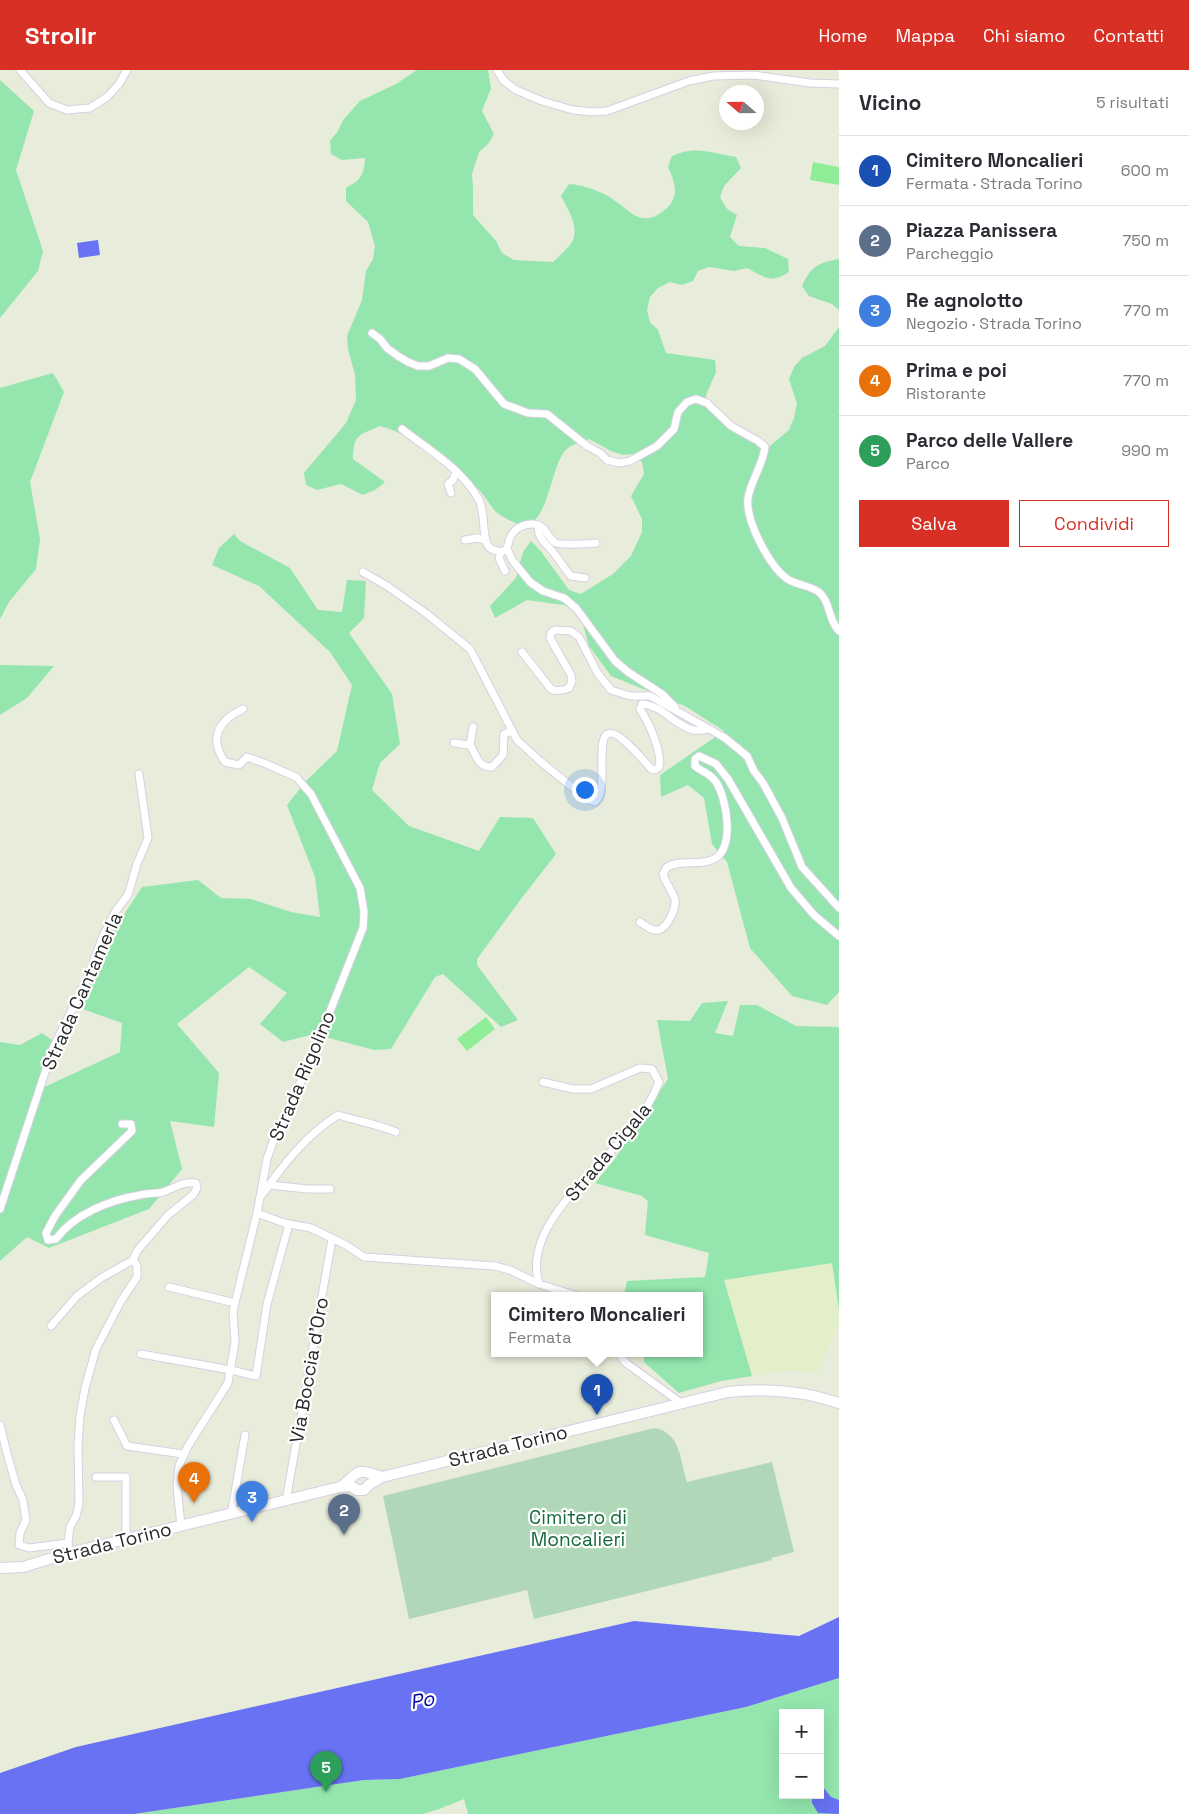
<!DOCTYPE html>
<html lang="it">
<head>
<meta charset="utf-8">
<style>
	body { margin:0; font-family:"Space Grotesk",sans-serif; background:#f7f7f7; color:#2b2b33 }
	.controls { position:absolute; right:15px; bottom:15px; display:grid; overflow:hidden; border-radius:0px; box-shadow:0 5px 20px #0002 }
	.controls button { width:45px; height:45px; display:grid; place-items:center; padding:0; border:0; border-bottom:1px solid #e1e1e2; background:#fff; color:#2b2b33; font:25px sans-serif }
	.compass { position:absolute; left:719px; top:15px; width:45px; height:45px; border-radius:50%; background:#fff; box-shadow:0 5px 20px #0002; rotate:290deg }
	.you { position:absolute; left:584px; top:719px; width:18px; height:18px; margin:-12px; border:4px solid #fff; border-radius:50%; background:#1a73e8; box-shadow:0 0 0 8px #1a73e833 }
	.badge { display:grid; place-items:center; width:32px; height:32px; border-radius:50%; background:#d93025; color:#fff; font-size:16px; font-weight:700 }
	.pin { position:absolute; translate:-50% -41px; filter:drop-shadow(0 1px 2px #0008) }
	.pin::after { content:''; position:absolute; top:26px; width:18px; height:15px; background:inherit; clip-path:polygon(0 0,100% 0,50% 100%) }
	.popup { position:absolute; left:491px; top:1222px; width:212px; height:65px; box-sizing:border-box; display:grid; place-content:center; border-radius:0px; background:#fff; filter:drop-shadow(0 1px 4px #0005); font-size:16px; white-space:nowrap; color:#7c7c81 }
	.popup b { font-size:19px; color:#2b2b33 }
	.popup::after { content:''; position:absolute; left:50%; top:100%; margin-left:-10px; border:10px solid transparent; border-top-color:#fff }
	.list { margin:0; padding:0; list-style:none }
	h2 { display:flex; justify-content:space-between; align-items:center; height:65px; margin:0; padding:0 20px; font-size:21px }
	h2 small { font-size:16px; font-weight:400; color:#7c7c81 }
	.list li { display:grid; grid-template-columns:32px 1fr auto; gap:15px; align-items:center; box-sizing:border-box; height:70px; padding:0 20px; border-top:1px solid #e1e1e2 }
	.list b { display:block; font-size:19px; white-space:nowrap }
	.list p { margin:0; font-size:16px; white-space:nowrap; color:#7c7c81 }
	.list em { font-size:16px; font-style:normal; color:#7c7c81 }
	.actions { display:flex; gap:10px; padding:15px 20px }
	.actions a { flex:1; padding:11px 0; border:1px solid #d93025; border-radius:0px; text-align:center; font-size:18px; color:#d93025 }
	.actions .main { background:#d93025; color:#fff }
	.map { position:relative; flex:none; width:839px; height:1744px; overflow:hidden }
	header { display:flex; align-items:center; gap:30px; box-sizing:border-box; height:70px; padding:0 25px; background:#d93025; color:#fff }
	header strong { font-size:24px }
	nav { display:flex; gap:28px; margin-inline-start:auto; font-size:18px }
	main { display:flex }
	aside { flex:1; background:#fff }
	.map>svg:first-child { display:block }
</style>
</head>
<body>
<header>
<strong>Strollr</strong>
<nav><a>Home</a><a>Mappa</a><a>Chi siamo</a><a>Contatti</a></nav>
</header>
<main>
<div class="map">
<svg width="839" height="1744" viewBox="0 0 839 1744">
	<rect width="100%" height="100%" fill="#e8ecda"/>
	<path fill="#e2efc8" d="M832 1193 839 1240V1252L818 1303 793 1300 752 1306 740 1271 724 1210Z"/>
	<g fill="#94e6ae" fill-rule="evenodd">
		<path d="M417 0H488L491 18 482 41 494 64 488 74 479 82 472 104 473 117V145L496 171 502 183 514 190 553 192C558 187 565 181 570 175 582 160 568 140 561 126L569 114C582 115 594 119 606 125 630 138 640 163 668 137 680 125 674 110 668 97L672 86C695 75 713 83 736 87L741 98 724 116 720 127 726 138 737 145 730 167 739 176 765 178 788 189 789 202C771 214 764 207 747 198L734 201 709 197 698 201 693 211 682 215 670 212 658 218 650 227 647 240 650 252 658 260 666 283 715 290 716 302 706 325 707 338 747 366 770 376 789 360 794 348 797 334 789 309 794 297 802 288 825 276 839 257V922L827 935 792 926 750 878 727 792 712 774 704 728 688 715 661 727 660 705 724 661 685 636 611 606 589 576 582 551 575 541 564 535 527 530 495 548 490 536 516 508 523 482 531 471 540 480 569 520 581 524 613 504 631 486 642 462V449L631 426 644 404 642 392 632 384 623 385 611 381 589 369C583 372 573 374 568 378 548 392 550 474 511 451 505 448 499 445 495 441 490 435 486 428 481 422 456 395 416 366 380 356 360 365 353 364 353 389L385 412 375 420 363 425 341 414 317 420 306 415 304 403 346 353 356 330 355 304 348 280 347 266 362 230 366 201 373 189 375 176 368 152 346 131V118C361 110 364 105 365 88L342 90 331 84 330 71 338 61 343 50 360 31 396 14Z"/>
		<path d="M0 10 34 41 16 100 43 181 38 201 0 248Z"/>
		<path d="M839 189V240L832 234 809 226 802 216C811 196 818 193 839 189Z"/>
		<path d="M53 303 64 322 30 412 40 469 36 499 9 532 0 549V318Z"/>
		<path d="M234 464 240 471 290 498 318 540 342 542 347 510 366 511 364 548 349 563 392 624 400 674 380 693 372 720 409 756 479 781 500 747 533 748 556 784 521 829 477 889V895L518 950 501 957 443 904 435 907 391 979 374 980 314 964 283 972 260 954 287 923 249 897 177 954 219 1003 214 1057 170 1051 182 1099 149 1139 49 1178 27 1167 0 1191V972L20 975 42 963 53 971 38 1020 120 982 122 953 80 938 103 877 142 817 198 810 221 828 251 829 291 842 320 847 315 807 287 735 307 710 337 681 352 615 330 582 259 516 212 495 219 478Z"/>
		<path d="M0 595 54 596 27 628 0 645Z"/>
		<path d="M728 931 715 963 733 966 740 935H757L796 956 838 957 839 959V1240L832 1193 724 1210 752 1306 721 1311 679 1323 644 1292V1284H700V1226H624L627 1211 705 1207 709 1183 645 1165 648 1131 642 1126 595 1113 614 1090 668 1009 657 950 690 951 702 933Z"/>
		<path d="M839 1608V1744H468L464 1729 439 1739 423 1744H134L364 1710 400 1709 746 1637ZM783 1643H820V1725H783Z"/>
	</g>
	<path fill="#b0d7b7" d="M654 1358C681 1362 680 1391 687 1412L772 1392 794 1482 771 1488 772 1490 534 1549 527 1520 409 1549 383 1426Z"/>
	<g fill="#8fed97">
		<path d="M813 92 839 97V115L810 110Z"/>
		<path d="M486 947 495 959 467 981 457 969Z"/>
	</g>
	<g fill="#6872f3">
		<path d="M98 170 100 185 79 188 77 173Z"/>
		<path d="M839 1547V1608L746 1637 400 1709 364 1710 134 1744H0V1703L76 1677 634 1551 799 1566Z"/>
		<path d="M820 1716 823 1717 831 1727 839 1730V1744L818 1743 812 1733V1726L820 1725Z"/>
	</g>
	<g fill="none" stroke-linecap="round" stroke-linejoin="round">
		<g stroke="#d8cfe3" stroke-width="9">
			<g id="minor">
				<path d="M20 0 49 33 67 40 90 38 107 27 119 14 127 0"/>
				<path d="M497 0 504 11 516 20 542 31 573 40 592 42 607 41 689 11 713 6 753 5 810 13 839 14"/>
				<path d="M372 263 380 269 387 278 398 286 408 292 418 296H429L448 288 459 289 475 299 504 334 528 343 547 344 587 376 600 383 607 390 619 393 630 391 657 376 674 359 678 342 687 332 696 329 707 333 731 356 758 371 765 377C763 395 751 410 748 428 745 450 769 495 786 508 796 516 813 515 821 524 831 535 828 549 839 561"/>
				<path d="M402 359C429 380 463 400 479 430 486 442 481 471 490 478 493 480 498 481 501 482L507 479 513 491 530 512 543 521 564 528 576 538 615 591 628 602 662 624 675 637"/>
				<path d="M451 423 448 414 453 410 456 402"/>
				<path d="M538 455 539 464 543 471 554 483 566 500 571 506 585 508"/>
				<path d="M465 470 477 468 485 470"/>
				<path d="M507 479C508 475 509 468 512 464 518 455 534 450 543 458 548 463 550 470 556 473 561 475 589 474 596 473"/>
				<path d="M501 482 499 488 505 501"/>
				<path d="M363 502 387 516 427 544 470 579 517 670 540 691 588 730 595 732C616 717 575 608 651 699L655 700 659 697C663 683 648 651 640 639L642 634C662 635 674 655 693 660 698 661 704 660 709 659"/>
				<path d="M522 582 551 619C557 622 562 621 569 618L572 611 571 605 550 568 551 563 555 560 571 561 579 567 598 604 611 620 630 626H650L725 668 747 686 754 701 763 713 782 748 802 797 839 838"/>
				<path d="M454 673 470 675C477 686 477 697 492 697L503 685 504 664 512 661"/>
				<path d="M470 675 473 657"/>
				<path d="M640 852C646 856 652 861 658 860 668 858 676 838 675 830 673 821 665 813 663 804L667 797C681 789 698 796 712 790 736 780 727 729 716 712 710 703 702 702 695 696V689L699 686 716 694 728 709 791 818 814 845 839 866"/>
				<path d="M543 1012 573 1019H591L640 998 652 999 659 1012C653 1028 644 1042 634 1055 603 1098 521 1153 539 1214L578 1226"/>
				<path d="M269 1115 308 1119H330"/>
				<path d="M262 1125C283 1095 306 1065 338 1045 357 1051 377 1054 396 1062"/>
				<path d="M0 1139 53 978 87 909 103 866 115 842 128 825 137 794 148 768 139 704"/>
				<path d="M257 1143 284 1153 311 1158 346 1175 364 1187 495 1196 510 1200 539 1214"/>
				<path d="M169 1217 235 1233"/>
				<path d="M51 1256 77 1226 101 1208 133 1190 137 1181 168 1145 193 1125 197 1118 196 1113C183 1111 175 1118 163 1122 155 1124 147 1123 140 1125 110 1130 74 1144 56 1169L48 1170 46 1163 55 1146 81 1110 132 1061 131 1054H122"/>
				<path d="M141 1284 231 1300 256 1306 267 1234 289 1154"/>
				<path d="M619 1284 626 1293 681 1333"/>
				<path d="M114 1350 127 1376 183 1384"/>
				<path d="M0 1355 8 1387 16 1415 23 1430 26 1450 20 1463 19 1475 29 1478 68 1473"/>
				<path d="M96 1407H126V1469"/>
				<path d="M286 1431 332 1169"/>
				<path d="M231 1445 245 1365"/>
				<path d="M181 1456 177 1416 179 1396 188 1376 228 1313 235 1272 233 1242 235 1233 257 1143 267 1089 274 1069 302 1009 325 954 363 858 364 842 360 818 311 724 296 707 264 693 247 687 239 695 225 692C208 668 219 650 243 639"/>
				<path d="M69 1483 68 1473 70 1457 76 1446 79 1434 78 1376 80 1346 85 1318 96 1279 121 1231 137 1207V1196L133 1190"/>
			</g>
		</g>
		<g stroke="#d8cfe3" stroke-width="12">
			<g id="secondary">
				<path d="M341 1417C347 1413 355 1402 361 1402 366 1401 376 1405 382 1407"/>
				<path d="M0 1498 23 1497 69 1483 340 1417 351 1416 357 1420H364L370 1414 382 1407 728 1322C765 1318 803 1321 839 1333"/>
			</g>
		</g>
		<use href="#minor" stroke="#fff" stroke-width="7"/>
		<use href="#secondary" stroke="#fff" stroke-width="10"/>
	</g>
	<g text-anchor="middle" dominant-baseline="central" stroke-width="4.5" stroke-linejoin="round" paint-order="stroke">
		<g font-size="19" fill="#292929" stroke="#fff">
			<text transform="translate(82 921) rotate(-66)">Strada Cantamerla</text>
			<text transform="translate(302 1006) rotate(-67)">Strada Rigolino</text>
			<text transform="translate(608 1082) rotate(-50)">Strada Cigala</text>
			<text transform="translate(309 1300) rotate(-80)">Via Boccia d'Oro</text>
			<text transform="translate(508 1376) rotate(-14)">Strada Torino</text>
			<text transform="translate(112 1473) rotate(-14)">Strada Torino</text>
		</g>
		<g font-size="19" fill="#16693c" stroke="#fff">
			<text x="578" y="1447">Cimitero di<tspan x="578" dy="22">Moncalieri</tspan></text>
		</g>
		<g font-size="20" font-style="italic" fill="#08079f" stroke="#fff">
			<text transform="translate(422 1630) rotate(-11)">Po</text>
		</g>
	</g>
</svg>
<div class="controls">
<button>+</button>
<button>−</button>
</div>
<svg class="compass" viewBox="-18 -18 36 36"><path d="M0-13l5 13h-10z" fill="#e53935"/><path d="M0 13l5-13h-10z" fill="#7c7c81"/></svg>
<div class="you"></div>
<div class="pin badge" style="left:597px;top:1345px;background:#1a4fb4">1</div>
<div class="popup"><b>Cimitero Moncalieri</b>Fermata</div>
<div class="pin badge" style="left:344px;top:1465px;background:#5c6f8a">2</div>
<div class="pin badge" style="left:252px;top:1452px;background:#3f7fe0">3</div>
<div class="pin badge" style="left:194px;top:1433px;background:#e8710a">4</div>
<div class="pin badge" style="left:326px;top:1722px;background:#2e9e5b">5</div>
</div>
<aside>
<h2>Vicino<small>5 risultati</small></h2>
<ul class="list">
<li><span class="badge" style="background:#1a4fb4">1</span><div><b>Cimitero Moncalieri</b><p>Fermata · Strada Torino</p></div><em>600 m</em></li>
<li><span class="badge" style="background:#5c6f8a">2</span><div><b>Piazza Panissera</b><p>Parcheggio</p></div><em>750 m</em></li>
<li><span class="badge" style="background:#3f7fe0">3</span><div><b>Re agnolotto</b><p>Negozio · Strada Torino</p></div><em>770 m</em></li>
<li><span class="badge" style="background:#e8710a">4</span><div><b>Prima e poi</b><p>Ristorante</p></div><em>770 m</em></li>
<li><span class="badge" style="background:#2e9e5b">5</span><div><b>Parco delle Vallere</b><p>Parco</p></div><em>990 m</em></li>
</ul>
<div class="actions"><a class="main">Salva</a><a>Condividi</a></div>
</aside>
</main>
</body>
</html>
